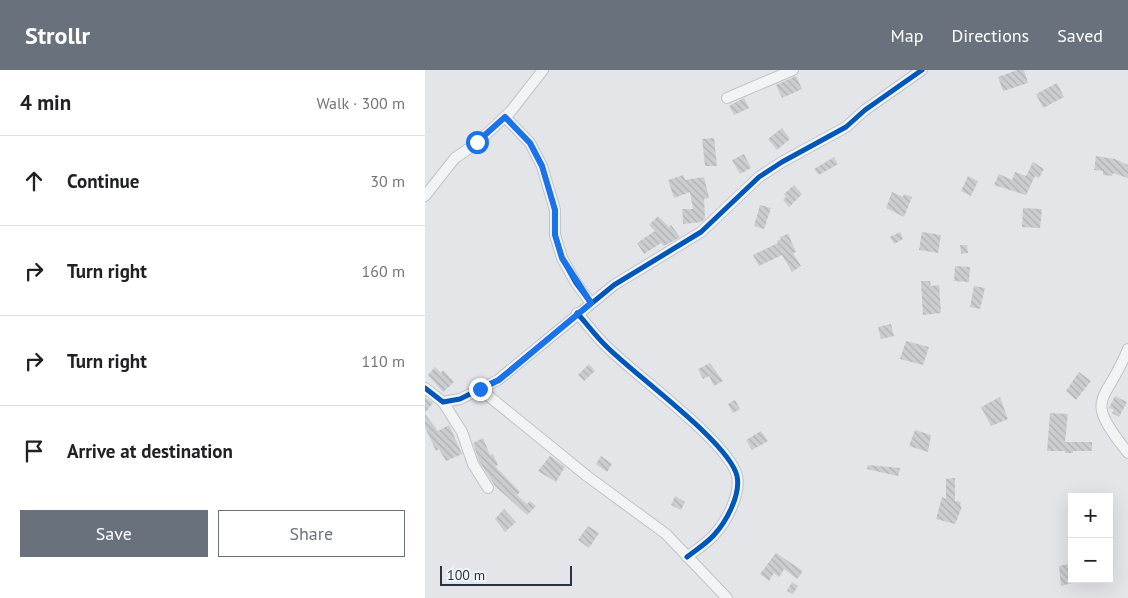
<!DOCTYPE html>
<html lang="en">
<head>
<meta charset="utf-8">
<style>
	body { margin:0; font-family:"PT Sans",sans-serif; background:#f2f2f2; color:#202124 }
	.controls { position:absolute; right:15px; bottom:15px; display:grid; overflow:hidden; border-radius:0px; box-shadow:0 5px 20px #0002 }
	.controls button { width:45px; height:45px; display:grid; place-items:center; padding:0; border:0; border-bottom:1px solid #e0e0e0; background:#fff; color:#202124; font:25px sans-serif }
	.scale { position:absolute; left:15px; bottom:12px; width:132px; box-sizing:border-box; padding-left:5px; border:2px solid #283442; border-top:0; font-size:14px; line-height:18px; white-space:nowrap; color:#283442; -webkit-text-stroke:4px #f0f4f7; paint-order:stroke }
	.stop { position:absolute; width:15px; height:15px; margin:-11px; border:4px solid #1a73e8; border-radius:50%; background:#fff }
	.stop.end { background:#1a73e8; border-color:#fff; box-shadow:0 1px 5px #0008 }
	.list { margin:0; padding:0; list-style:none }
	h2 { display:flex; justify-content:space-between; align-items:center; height:65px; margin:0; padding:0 20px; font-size:21px }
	h2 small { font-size:16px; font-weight:400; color:#757577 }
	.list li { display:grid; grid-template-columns:32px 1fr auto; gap:15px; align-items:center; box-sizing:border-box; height:90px; padding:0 20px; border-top:1px solid #e0e0e0 }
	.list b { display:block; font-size:19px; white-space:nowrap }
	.list em { font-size:16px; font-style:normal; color:#757577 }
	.actions { display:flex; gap:10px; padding:15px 20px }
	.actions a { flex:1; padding:11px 0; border:1px solid #69727c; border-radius:0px; text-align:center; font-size:18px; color:#69727c }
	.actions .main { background:#69727c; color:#fff }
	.icon { flex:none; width:28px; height:28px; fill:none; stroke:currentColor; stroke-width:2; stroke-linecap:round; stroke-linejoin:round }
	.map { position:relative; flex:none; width:703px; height:528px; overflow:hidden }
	header { display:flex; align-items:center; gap:30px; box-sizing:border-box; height:70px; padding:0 25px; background:#69727c; color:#fff }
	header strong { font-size:24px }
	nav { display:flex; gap:28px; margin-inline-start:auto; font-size:18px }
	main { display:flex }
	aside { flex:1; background:#fff }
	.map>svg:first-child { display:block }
</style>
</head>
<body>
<header>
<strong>Strollr</strong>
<nav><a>Map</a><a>Directions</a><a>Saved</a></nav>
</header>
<main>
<aside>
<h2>4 min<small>Walk · 300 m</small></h2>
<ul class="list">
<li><svg class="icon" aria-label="ahead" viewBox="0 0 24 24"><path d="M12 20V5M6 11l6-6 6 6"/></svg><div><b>Continue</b></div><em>30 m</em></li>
<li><svg class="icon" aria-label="right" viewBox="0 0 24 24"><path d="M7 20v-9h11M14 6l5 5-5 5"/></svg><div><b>Turn right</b></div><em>160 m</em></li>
<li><svg class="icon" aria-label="right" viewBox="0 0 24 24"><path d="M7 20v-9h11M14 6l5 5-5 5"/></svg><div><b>Turn right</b></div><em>110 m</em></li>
<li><svg class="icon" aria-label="arrive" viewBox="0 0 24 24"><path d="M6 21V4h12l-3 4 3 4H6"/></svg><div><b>Arrive at destination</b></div></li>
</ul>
<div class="actions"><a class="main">Save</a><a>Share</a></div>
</aside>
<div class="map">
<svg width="703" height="528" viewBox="0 0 703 528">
	<defs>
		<pattern id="building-back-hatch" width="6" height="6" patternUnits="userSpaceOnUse" patternTransform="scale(1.25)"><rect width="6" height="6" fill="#cbcdd0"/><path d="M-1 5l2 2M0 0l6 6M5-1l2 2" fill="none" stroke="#aeb1b4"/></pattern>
	</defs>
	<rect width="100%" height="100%" fill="#e3e5e8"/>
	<g fill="url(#building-back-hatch)">
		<path d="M592 0H599L603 13 578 21 573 7Z"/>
		<path d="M371 6 377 19 357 28 351 15Z"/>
		<path d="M632 13 639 27 618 38 611 24Z"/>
		<path d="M319 28 324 38 309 45 304 36Z"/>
		<path d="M357 58 365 69 352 80 343 69Z"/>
		<path d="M289 68 292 96H280L277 69Z"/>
		<path d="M319 84 326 98 315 104 307 90Z"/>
		<path d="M671 86 690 89 703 95V108L688 103 687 106 678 105V101L669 100Z"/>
		<path d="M409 87 413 94 394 105 389 99Z"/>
		<path d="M608 92 619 99 614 108 610 106 601 125 569 115 574 104 587 110 590 102 601 106Z"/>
		<path d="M258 105 260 110 279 107 284 128 279 129 280 149 276 152 258 154 257 139H268L265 122 249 128 243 110Z"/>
		<path d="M543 106 553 111 546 126 536 121Z"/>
		<path d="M369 115 377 124 364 137 358 130 361 127 359 124Z"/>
		<path d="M467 122 478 127 479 124 487 127 479 147 461 138Z"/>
		<path d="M335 135 346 138 339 159 329 156Z"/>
		<path d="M598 138 617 139 615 158 597 157Z"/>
		<path d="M233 146 244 157 246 155 255 167 239 176 236 173 219 184 212 173 230 161 224 155Z"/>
		<path d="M475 162 478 169 469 174 465 167Z"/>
		<path d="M497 162 516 165 513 183 494 180Z"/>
		<path d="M363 164 371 182 368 183 376 196 367 202 357 185 334 196 328 185 353 173 352 171 356 169 355 167Z"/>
		<path d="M535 175H542L543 183 536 184Z"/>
		<path d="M530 196 545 197 544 212 529 211Z"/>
		<path d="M496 211H505L506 216 514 215 516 243 498 245Z"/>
		<path d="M549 216 560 218 555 239 545 237Z"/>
		<path d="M466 254 469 266 456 269 453 257Z"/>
		<path d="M481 271 504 277 498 295 475 289Z"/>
		<path d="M285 293 298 311 289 316 284 306 278 309 273 299Z"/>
		<path d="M164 294 170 301 159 311 153 305Z"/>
		<path d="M10 297 16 303 18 300 29 312 18 322 3 305Z"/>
		<path d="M654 302 666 311 651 330 641 321Z"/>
		<path d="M690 326 702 332 694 347 687 343 689 340 684 338Z"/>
		<path d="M0 327 8 333 0 343Z"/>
		<path d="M575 327 583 349 566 356 556 337Z"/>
		<path d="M310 330 315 339 308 343 303 334Z"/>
		<path d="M625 343 643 344 640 372H667V381H648V383H640V381H622Z"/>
		<path d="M0 344 13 361 24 355 37 384 21 391 14 379 11 381 0 357Z"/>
		<path d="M490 360 506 365 503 382 484 376Z"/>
		<path d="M336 361 343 371 327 380 321 370Z"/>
		<path d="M58 368 65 385 68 384 73 395 70 396 95 422 92 425 102 434 105 431 111 436 102 445 70 416 54 391 48 373Z"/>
		<path d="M125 386 140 397 131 412 113 401Z"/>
		<path d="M176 386 187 394 182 402 171 394Z"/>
		<path d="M443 395 475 398 473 406 442 399Z"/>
		<path d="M530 408V431L536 432 535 436 537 437 530 454 511 449 517 427 521 429V409Z"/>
		<path d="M250 426 260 432 256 440 246 435Z"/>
		<path d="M79 439 91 452 80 462 70 449Z"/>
		<path d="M163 456 174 463 164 478 153 470Z"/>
		<path d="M351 483 378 501 372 509 359 499 354 507 349 503 344 511 335 504Z"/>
		<path d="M643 494 644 502 647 501V513L636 516 634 496Z"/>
		<path d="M367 512 373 516 368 524 362 521Z"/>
	</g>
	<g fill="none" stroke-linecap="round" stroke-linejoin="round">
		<g stroke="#c1c3c6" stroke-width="12">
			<g id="minor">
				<path d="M302 28 368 0"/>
				<path d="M80 47 105 73 117 96 130 140V165L137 188 151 213 166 233"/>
				<path d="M0 126 30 88 52 73 86 41 118 0"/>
				<path d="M152 243C162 254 170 265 180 275 208 304 304 372 312 406 316 425 301 452 289 465 282 473 271 480 262 487"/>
				<path d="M703 279C680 336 657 325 703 383"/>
				<path d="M0 318 18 332 35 329 73 310 189 215 276 162 334 107 357 92 421 57 440 40 497 0"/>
				<path d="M55 319 162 406 241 464 302 528"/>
				<path d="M18 332 37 362 48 394 63 418"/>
			</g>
		</g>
		<use href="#minor" stroke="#f2f3f5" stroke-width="10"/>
		<g stroke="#f0f4f7" stroke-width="8">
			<g id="cycleway">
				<path d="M80 47 105 73 117 96 130 140V165L137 188 151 213 166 233"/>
				<path d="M152 243C162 254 170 265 180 275 208 304 304 372 312 406 316 425 301 452 289 465 282 473 271 480 262 487"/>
				<path d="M0 318 18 332 35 329 73 310 189 215 276 162 334 107 357 92 421 57 440 40 497 0"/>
			</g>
		</g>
		<use href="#cycleway" stroke="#0057b8" stroke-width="5"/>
	</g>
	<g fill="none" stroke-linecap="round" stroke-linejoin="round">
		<path stroke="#1a73e8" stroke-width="6" d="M52 72 80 47 105 73 117 96 130 140V165L137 188 166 233 74 310 55 319"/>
	</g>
</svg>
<div class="controls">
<button>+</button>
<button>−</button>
</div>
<div class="scale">100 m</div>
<div class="stop" style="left:52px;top:72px"></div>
<div class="stop end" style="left:55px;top:319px"></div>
</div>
</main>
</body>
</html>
